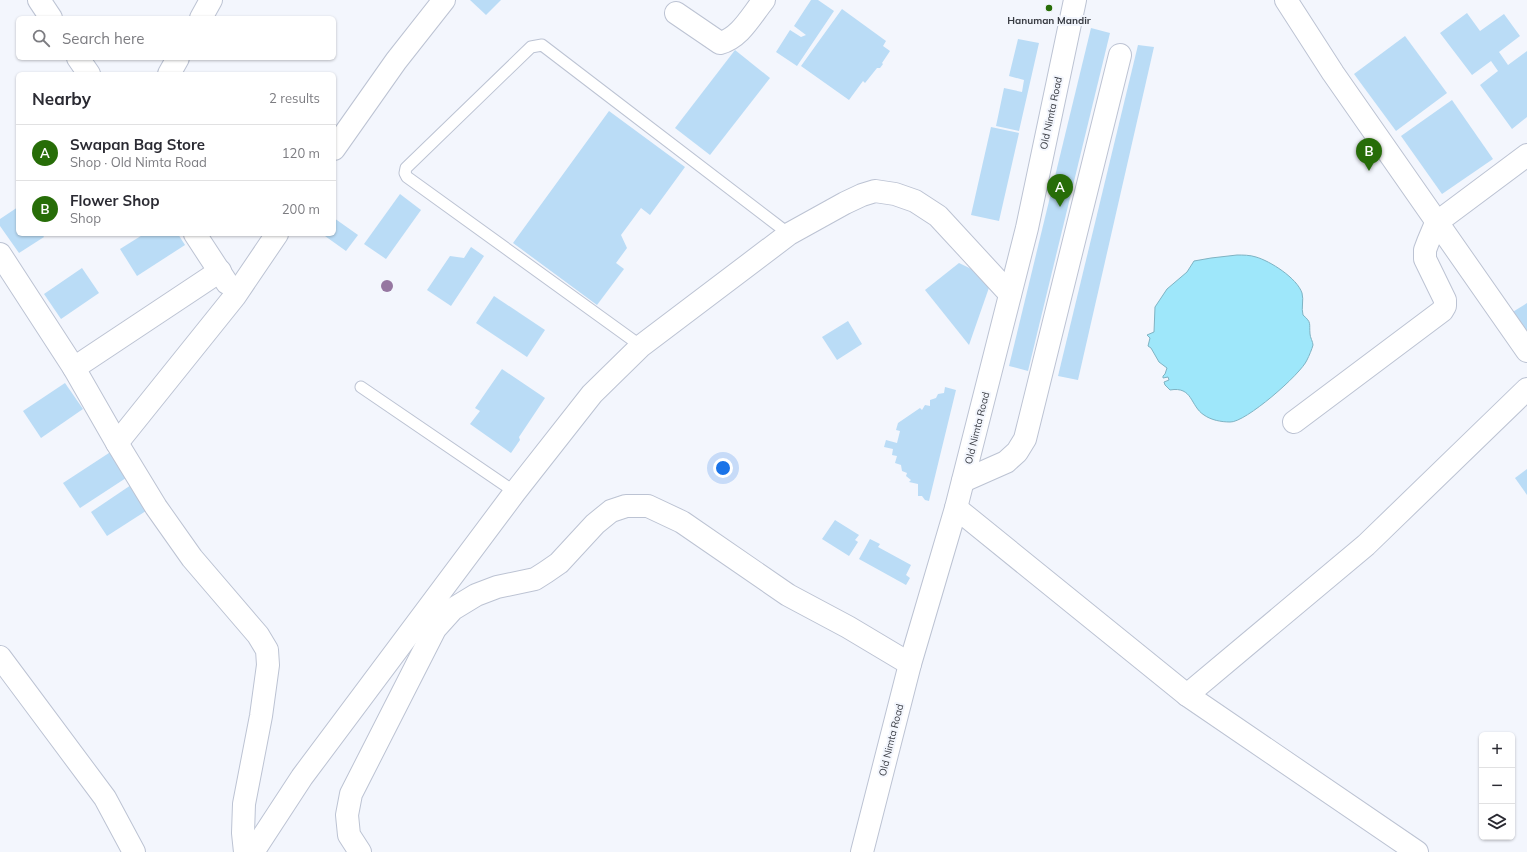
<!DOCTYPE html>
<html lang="en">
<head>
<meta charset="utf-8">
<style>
	body { margin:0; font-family:Mulish,sans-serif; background:#f7f7f7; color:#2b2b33 }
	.controls { position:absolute; right:12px; bottom:12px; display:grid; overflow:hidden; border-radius:6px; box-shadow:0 1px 3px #0004 }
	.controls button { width:36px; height:36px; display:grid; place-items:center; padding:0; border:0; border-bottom:1px solid #e1e1e2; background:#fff; color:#2b2b33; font:20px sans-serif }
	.you { position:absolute; left:723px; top:468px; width:14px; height:14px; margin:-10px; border:3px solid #fff; border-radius:50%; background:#1a73e8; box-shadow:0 0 0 6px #1a73e833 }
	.badge { display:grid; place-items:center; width:26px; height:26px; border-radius:50%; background:#276d08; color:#fff; font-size:13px; font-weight:700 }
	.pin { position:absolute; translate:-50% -33px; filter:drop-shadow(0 1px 2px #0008) }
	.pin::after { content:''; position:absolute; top:21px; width:14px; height:12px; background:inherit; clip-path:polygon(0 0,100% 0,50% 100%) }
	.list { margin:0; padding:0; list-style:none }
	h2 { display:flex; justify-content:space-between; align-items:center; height:52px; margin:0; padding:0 16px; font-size:17px }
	h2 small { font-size:13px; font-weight:400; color:#7c7c81 }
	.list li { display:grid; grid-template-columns:26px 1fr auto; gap:12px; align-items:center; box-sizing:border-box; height:56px; padding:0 16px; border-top:1px solid #e1e1e2 }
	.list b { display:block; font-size:15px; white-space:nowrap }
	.list p { margin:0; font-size:13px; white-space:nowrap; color:#7c7c81 }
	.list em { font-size:13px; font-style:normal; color:#7c7c81 }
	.icon { flex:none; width:22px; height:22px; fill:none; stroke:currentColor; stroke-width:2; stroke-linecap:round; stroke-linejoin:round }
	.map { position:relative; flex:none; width:1527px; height:852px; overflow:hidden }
	.search { position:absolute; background:#fff; box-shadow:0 1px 3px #0004; left:16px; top:16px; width:320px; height:44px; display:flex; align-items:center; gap:10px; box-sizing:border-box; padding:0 14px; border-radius:6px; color:#7c7c81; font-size:15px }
	.panel { position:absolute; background:#fff; box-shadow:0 1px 3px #0004; left:16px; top:72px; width:320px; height:164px; border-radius:6px }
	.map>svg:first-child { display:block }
</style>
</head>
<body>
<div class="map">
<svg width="1527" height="852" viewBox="0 0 1527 852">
	<rect width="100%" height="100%" fill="#f3f6fd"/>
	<path fill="#9ee7fa" stroke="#7fb3c3" d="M1237 255C1243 255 1250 255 1256 257 1270 261 1297 278 1302 293 1304 300 1301 308 1303 315 1312 323 1309 323 1310 334 1310 337 1313 342 1313 345 1312 349 1309 356 1307 360 1301 374 1245 423 1230 422 1221 422 1211 420 1204 415 1190 406 1193 386 1170 390L1165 385 1164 382 1169 380 1168 377 1163 378V376L1165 374 1167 368 1159 362 1151 348 1148 346 1150 338 1147 335 1154 332 1155 307 1167 289 1187 272 1194 261 1211 258Z"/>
	<g fill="#badcf6">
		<path d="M470 0H501L486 15Z"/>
		<path d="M811 0H818L834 11 797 66 776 52 790 30 801 37 806 35 794 26Z"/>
		<path d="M842 9 886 41 883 46 890 51 882 63 883 64 880 68H877L865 83 863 81 849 100 801 66Z"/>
		<path d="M1467 13 1480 31 1504 14 1520 36 1499 52 1508 65 1527 51V117L1512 129 1480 85 1498 71 1491 61 1472 75 1440 33Z"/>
		<path d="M1091 28 1110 33 1028 371 1009 366Z"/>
		<path d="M1405 36 1447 93 1396 131 1354 74Z"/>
		<path d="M1018 39 1039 43 1019 131 996 126 1004 88 1022 92 1024 80 1009 76Z"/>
		<path d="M1138 45 1154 47 1078 380 1058 376Z"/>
		<path d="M735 50 770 78 710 155 675 128Z"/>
		<path d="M1452 100 1493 159 1442 194 1401 136Z"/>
		<path d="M609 111 685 167 650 215 641 208 621 235 627 248 616 263 624 269 597 305 513 243Z"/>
		<path d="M991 127 1019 133 999 221 971 215Z"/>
		<path d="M400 194 421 210 386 259 364 244Z"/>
		<path d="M18 207V234H42L44 237 19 253 0 226V219Z"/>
		<path d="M334 218 358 235 346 251 325 236 326 234H334Z"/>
		<path d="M144 234H178L185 245 137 276 120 249Z"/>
		<path d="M471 247 484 256 451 306 427 290 450 256 464 258Z"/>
		<path d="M959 263 992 279 969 345 925 290Z"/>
		<path d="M82 268 99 293 61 319 44 294Z"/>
		<path d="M494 296 545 330 527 357 476 323Z"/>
		<path d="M1527 303V340L1511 313Z"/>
		<path d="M848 321 862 344 837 360 822 337Z"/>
		<path d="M502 369 545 398 519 437 520 440 511 453 470 424 480 411 475 408Z"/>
		<path d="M65 383 83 409 41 438 23 411Z"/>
		<path d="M945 387 956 390 929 501 925 500 922 496H918V484L909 482 911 480 906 476 907 473 902 471 901 465 895 463 897 456 892 455 893 449 884 447 886 440 897 443 900 431 896 430 898 423 920 408 922 410 925 405 930 406V400L936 398 938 394 944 393Z"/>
		<path d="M112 451 129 476 80 508 63 483Z"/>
		<path d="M1527 469V495L1515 478Z"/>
		<path d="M131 485 149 509 107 536 91 512Z"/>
		<path d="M835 520 859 535 855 540 858 542 849 556 822 539Z"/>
		<path d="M870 539 880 544 878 547 911 565 906 575 910 578 906 585 859 559Z"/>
	</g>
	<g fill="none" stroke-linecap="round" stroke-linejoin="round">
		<g stroke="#bcc3d3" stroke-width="13">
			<g id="service">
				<path d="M641 346 407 177 405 173 406 168 531 47 542 45 789 234"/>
				<path d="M361 387 515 492"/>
			</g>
		</g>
		<g stroke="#bcc3d3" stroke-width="24">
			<g id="minor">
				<path d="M39 0 51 18"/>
				<path d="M1286 0 1333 73 1527 351"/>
				<path d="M676 13 720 43C740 38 751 16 764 0"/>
				<path d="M201 18 211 0"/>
				<path d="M78 58 89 74"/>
				<path d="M169 74 178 58"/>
				<path d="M334 149 396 61 444 0"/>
				<path d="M195 234 227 283"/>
				<path d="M0 254 74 368 117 443 156 507 192 558 258 635 267 650 268 665 261 716 244 804 243 833 245 852"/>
				<path d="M74 368 220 271"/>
				<path d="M1294 422 1442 311 1445 306V300L1425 259V250L1428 242 1436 223 1527 155"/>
				<path d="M117 443 235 296 277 234"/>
				<path d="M963 481 1006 462 1017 452 1025 439 1120 55"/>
				<path d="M956 508 1187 695 1417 852"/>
				<path d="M0 657 105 798 134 852"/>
				<path d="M1187 695 1366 545 1527 389"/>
				<path d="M253 852 302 777 515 492 592 394 641 346 789 234 845 203 862 195 875 191 895 194 915 201 938 216 1010 294"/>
				<path d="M360 852 349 835 347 815 351 794 435 629 453 609 476 595 497 587 535 579 546 572 559 563 595 524 611 511 626 506H648L682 522 788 595 848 627 910 664"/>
			</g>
		</g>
		<g stroke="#bcc3d3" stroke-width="24">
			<path id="tertiary" d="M862 852 910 664 956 508 1027 228 1075 0"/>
		</g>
		<use href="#service" stroke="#fff" stroke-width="11"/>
		<use href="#minor" stroke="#fff" stroke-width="22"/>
		<use href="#tertiary" stroke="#fff" stroke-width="22"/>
	</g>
	<circle fill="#9677a1" cx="387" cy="286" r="6"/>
	<circle fill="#276d08" stroke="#f3f6fd" stroke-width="1.5" cx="1049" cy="8" r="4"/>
	<g text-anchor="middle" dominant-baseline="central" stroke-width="4" stroke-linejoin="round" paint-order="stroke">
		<g font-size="10" font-weight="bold" fill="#383b42" stroke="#f3f6fd">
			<text x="1049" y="20">Hanuman Mandir</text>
		</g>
		<g font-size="10" fill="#383b42" stroke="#f3f6fd">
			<text transform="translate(1051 113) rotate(-78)">Old Nimta Road</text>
			<text transform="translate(977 428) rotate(-76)">Old Nimta Road</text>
			<text transform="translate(891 740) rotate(-76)">Old Nimta Road</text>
		</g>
	</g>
</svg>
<div class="controls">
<button>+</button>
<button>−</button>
<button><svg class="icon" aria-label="layers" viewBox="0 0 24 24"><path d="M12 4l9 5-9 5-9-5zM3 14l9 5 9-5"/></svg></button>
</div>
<div class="you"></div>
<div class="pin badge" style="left:1060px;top:207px">A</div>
<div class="pin badge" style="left:1369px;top:171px">B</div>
<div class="search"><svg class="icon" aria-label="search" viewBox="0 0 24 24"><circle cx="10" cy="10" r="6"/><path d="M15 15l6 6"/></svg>Search here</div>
<section class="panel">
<h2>Nearby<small>2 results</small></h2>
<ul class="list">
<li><span class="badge">A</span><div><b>Swapan Bag Store</b><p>Shop · Old Nimta Road</p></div><em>120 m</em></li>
<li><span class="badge">B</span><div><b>Flower Shop</b><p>Shop</p></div><em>200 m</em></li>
</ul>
</section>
</div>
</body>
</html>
